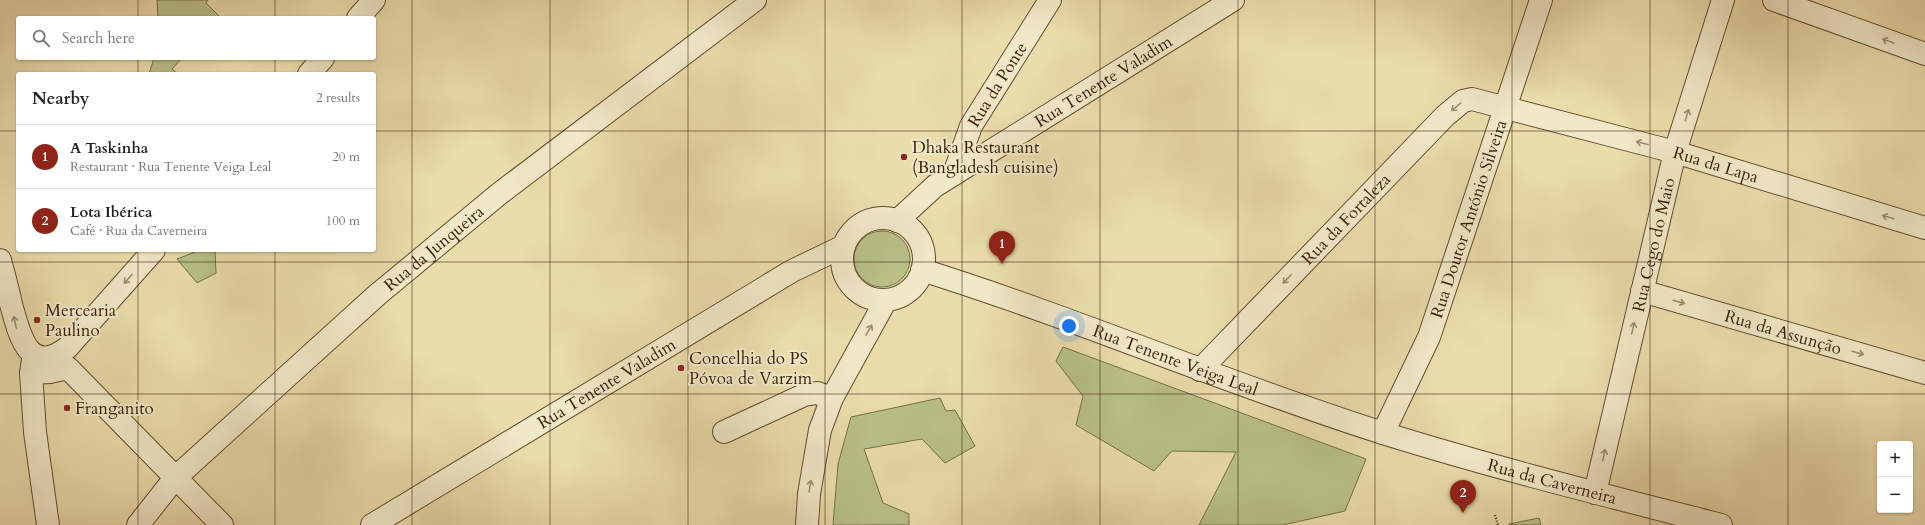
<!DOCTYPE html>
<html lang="en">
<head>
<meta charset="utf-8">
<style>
	body { margin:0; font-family:Cardo,serif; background:#f6f6f6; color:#202124 }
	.controls { position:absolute; right:12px; bottom:12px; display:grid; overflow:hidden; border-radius:4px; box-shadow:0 1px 3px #0004 }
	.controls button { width:36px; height:36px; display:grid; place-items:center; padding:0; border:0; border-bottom:1px solid #e0e0e0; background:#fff; color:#202124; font:20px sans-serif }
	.you { position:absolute; left:1069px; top:326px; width:14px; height:14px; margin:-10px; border:3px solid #fff; border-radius:50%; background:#1a73e8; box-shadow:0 0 0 6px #1a73e833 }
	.badge { display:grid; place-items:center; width:26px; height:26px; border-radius:50%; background:#8f2418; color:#fff; font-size:13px; font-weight:700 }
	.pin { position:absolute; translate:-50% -33px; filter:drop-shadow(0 1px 2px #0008) }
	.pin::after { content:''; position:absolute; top:21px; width:14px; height:12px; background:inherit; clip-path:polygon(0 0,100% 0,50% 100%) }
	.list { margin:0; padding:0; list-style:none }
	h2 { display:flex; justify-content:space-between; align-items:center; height:52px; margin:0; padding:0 16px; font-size:17px }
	h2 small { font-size:13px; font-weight:400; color:#757577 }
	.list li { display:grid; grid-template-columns:26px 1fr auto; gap:12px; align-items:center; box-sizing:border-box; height:64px; padding:0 16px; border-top:1px solid #e0e0e0 }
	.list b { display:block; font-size:15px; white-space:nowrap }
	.list p { margin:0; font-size:13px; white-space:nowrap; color:#757577 }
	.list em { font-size:13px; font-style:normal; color:#757577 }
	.icon { flex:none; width:22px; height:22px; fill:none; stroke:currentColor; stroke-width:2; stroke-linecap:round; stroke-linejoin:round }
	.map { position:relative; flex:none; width:1925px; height:525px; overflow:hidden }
	.search { position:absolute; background:#fff; box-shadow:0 1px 3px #0004; left:16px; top:16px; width:360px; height:44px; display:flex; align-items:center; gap:10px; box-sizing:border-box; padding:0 14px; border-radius:4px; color:#757577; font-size:15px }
	.panel { position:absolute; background:#fff; box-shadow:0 1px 3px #0004; left:16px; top:72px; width:360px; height:180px; border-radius:4px }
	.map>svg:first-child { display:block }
</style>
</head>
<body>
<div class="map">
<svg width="1925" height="525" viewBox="0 0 1925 525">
	<rect width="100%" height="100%" fill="#eadcab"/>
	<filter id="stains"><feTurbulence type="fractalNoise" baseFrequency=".005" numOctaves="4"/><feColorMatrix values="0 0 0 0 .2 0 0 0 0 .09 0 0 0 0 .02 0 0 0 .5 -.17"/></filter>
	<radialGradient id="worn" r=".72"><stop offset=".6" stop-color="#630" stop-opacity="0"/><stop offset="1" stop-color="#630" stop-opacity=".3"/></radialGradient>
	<g fill="#b8c088" stroke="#777046">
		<path d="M157 0H208L206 3 221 18H158Z"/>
		<path d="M154 58H182L172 69 178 74H149Z"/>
		<circle cx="882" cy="259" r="28"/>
		<path d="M200 250H215L216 273 197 283 177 259Z"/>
		<path d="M1063 347 1366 459 1345 511 1283 525H1199L1236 452 1172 451 1154 471 1076 425 1083 396 1056 361Z"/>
		<path d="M940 398 946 411 955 410 975 446 945 463 922 439 864 449 883 503 909 514V525H833L838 464 851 417Z"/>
		<path d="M1539 518 1541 525H1509V524Z"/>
	</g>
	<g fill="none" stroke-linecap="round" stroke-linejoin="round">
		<g stroke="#634e2d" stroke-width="24">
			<g id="minor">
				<path d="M1774 0 1925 54"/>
				<path d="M358 18 374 0"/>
				<path d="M309 74 323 58"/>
				<path id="s1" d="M954 174 971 126 1050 0"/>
				<circle cx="883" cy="259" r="41"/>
				<path id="s2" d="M897 221 935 186 954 174 1233 0"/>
				<path d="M0 260C4 275 8 289 11 304 19 333 28 377 67 348L154 250"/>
				<path id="s3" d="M922 270C1078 319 1228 384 1383 433 1495 468 1608 496 1721 525"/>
				<path id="s4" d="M1642 291 1925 373"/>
				<path d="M33 359 31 373 35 432 48 525"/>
				<path id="s5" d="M1200 370 1445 116 1463 101 1472 99 1675 152 1925 228"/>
				<path d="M31 373 50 372 68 368 222 525"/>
				<path d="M724 432 804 395 817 393 832 398"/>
				<path id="s6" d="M1383 433 1429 337 1541 0"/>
				<path id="s7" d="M1595 493 1675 152 1723 0"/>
				<path id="s8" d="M138 525 175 478 377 295 499 194 755 0"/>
				<path id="s9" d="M372 525 792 271 844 246"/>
				<path d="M807 525 809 494 820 430 832 398 886 300"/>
			</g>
		</g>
		<path stroke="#361f03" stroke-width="2.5" stroke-dasharray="1 2" stroke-linecap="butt" d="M1495 515 1498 525"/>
		<use href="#minor" stroke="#f1e8c8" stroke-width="22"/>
	</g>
	<defs><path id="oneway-shaft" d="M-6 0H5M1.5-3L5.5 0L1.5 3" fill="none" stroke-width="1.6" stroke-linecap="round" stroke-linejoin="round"/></defs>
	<g stroke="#9d8e6f">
		<use href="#oneway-shaft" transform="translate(1888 41) rotate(-160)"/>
		<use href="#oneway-shaft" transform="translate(1456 107) rotate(140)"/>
		<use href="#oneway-shaft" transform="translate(1687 115) rotate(-73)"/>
		<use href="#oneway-shaft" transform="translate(1642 143) rotate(-165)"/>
		<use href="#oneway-shaft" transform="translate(1888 217) rotate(-163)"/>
		<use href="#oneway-shaft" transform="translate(128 279) rotate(131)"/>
		<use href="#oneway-shaft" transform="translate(1287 279) rotate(134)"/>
		<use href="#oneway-shaft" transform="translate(1679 302) rotate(16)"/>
		<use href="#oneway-shaft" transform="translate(15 322) rotate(-102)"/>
		<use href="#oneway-shaft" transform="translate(1633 328) rotate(-77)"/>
		<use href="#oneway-shaft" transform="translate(869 330) rotate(-60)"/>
		<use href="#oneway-shaft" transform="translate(1858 353) rotate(16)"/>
		<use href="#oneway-shaft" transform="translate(1604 455) rotate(-77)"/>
		<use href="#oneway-shaft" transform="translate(810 486) rotate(-81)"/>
	</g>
	<path fill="none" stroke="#361f03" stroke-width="1" stroke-opacity="0.55" d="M138 0V18M275 0V18M412 0V525M550 0V525M688 0V525M825 0V525M962 0V525M1100 0V525M1238 0V525M1375 0V525M1512 0V525M1650 0V525M1788 0V525M138 58V74M275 58V74M0 131H18M374 131H1925M138 250V525M275 250V525M0 262H1925M0 394H1925"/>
	<g fill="#8f2418" stroke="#f1e8c8" stroke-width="1.5">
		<circle cx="904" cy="157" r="4"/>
		<circle cx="37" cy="320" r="4"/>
		<circle cx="681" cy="368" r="4"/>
		<circle cx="67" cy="408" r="4"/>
	</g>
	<g text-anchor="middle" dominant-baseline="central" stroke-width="4" stroke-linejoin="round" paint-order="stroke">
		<g font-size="17" fill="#361f03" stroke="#f1e8c8">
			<text stroke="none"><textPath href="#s2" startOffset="250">Rua Tenente Valadim</textPath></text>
			<text stroke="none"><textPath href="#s1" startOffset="100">Rua da Ponte</textPath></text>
			<text stroke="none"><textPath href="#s5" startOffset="638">Rua da Lapa</textPath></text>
			<text stroke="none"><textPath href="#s5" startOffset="210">Rua da Fortaleza</textPath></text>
			<text stroke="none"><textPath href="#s6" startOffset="231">Rua Doutor António Silveira</textPath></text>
			<text stroke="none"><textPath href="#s7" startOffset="255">Rua Cego do Maio</textPath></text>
			<text stroke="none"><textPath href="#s8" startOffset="406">Rua da Junqueira</textPath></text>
			<text stroke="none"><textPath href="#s4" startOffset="147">Rua da Assunção</textPath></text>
			<text stroke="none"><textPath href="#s3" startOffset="269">Rua Tenente Veiga Leal</textPath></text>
			<text stroke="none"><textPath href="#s9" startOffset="274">Rua Tenente Valadim</textPath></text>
			<text stroke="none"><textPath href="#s3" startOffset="665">Rua da Caverneira</textPath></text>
		</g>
		<g font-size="17" fill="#361f03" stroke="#f1e8c8" text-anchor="start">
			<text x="912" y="147">Dhaka Restaurant<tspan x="912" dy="20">(Bangladesh cuisine)</tspan></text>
			<text x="45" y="310">Mercearia<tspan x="45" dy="20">Paulino</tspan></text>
			<text x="689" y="358">Concelhia do PS<tspan x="689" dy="20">Póvoa de Varzim</tspan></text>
			<text x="75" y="408">Franganito</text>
		</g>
	</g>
	<rect width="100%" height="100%" filter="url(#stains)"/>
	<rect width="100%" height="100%" fill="url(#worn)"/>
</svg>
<div class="controls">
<button>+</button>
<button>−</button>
</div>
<div class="you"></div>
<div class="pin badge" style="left:1002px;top:264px">1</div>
<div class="pin badge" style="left:1463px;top:513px">2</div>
<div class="search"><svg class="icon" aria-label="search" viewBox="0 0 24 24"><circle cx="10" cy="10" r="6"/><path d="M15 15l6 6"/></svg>Search here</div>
<section class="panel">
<h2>Nearby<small>2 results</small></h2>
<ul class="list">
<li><span class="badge">1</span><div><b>A Taskinha</b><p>Restaurant · Rua Tenente Veiga Leal</p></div><em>20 m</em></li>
<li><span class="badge">2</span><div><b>Lota Ibérica</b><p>Café · Rua da Caverneira</p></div><em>100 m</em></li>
</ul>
</section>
</div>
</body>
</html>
